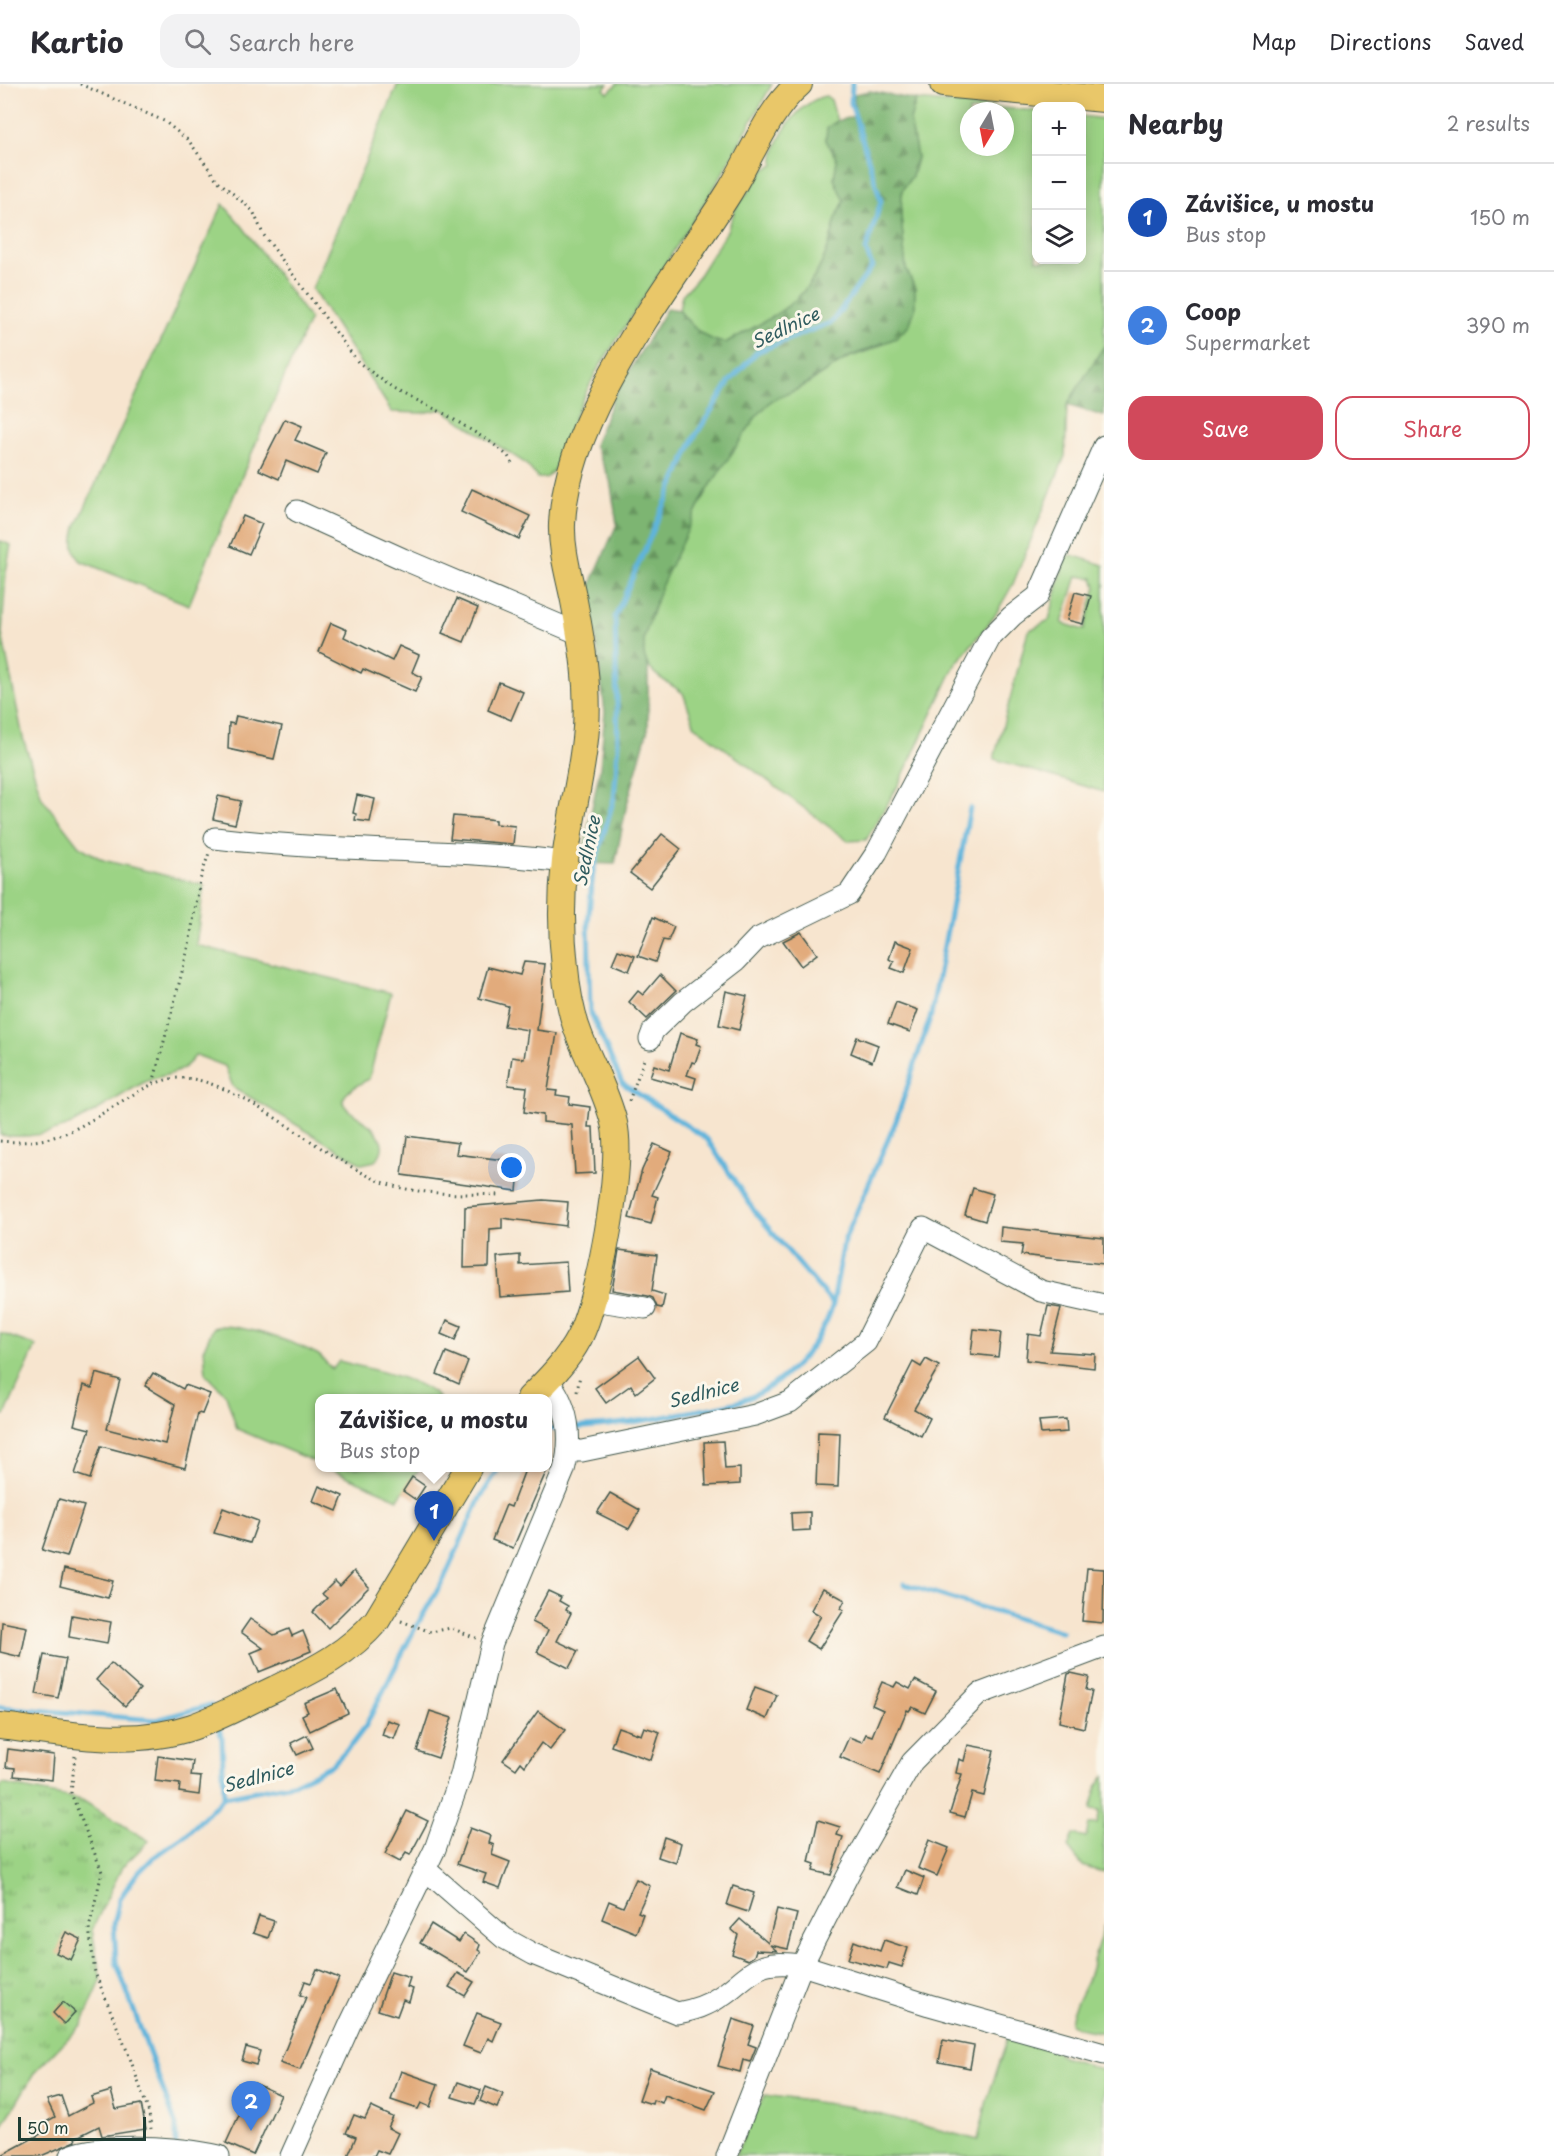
<!DOCTYPE html>
<html lang="en">
<head>
<meta charset="utf-8">
<style>
	body { margin:0; font-family:"Playpen Sans",sans-serif; background:#f2f2f3; color:#2b2b33 }
	.controls { position:absolute; right:18px; top:18px; display:grid; overflow:hidden; border-radius:12px; box-shadow:0 3px 15px #0003 }
	.controls button { width:54px; height:54px; display:grid; place-items:center; padding:0; border:0; border-bottom:2px solid #e1e1e2; background:#fff; color:#2b2b33; font:30px sans-serif }
	.compass { position:absolute; left:960px; top:18px; width:54px; height:54px; border-radius:50%; background:#fff; box-shadow:0 3px 15px #0003; rotate:190deg }
	.scale { position:absolute; left:18px; bottom:15px; width:128px; box-sizing:border-box; padding-left:6px; border:3px solid #1f3d34; border-top:0; font-size:16px; line-height:21px; white-space:nowrap; color:#1f3d34; -webkit-text-stroke:4px #fbf7ec; paint-order:stroke }
	.you { position:absolute; left:512px; top:1084px; width:21px; height:21px; margin:-15px; border:4px solid #fff; border-radius:50%; background:#1a73e8; box-shadow:0 0 0 9px #1a73e833 }
	.badge { display:grid; place-items:center; width:39px; height:39px; border-radius:50%; background:#d1495b; color:#fff; font-size:20px; font-weight:700 }
	.pin { position:absolute; translate:-50% -50px; filter:drop-shadow(0 2px 3px #0008) }
	.pin::after { content:''; position:absolute; top:32px; width:21px; height:18px; background:inherit; clip-path:polygon(0 0,100% 0,50% 100%) }
	.popup { position:absolute; left:315px; top:1310px; width:237px; height:78px; box-sizing:border-box; display:grid; place-content:center; border-radius:12px; background:#fff; filter:drop-shadow(0 2px 4px #0005); font-size:20px; white-space:nowrap; color:#7c7c81 }
	.popup b { font-size:22px; color:#2b2b33 }
	.popup::after { content:''; position:absolute; left:50%; top:100%; margin-left:-12px; border:12px solid transparent; border-top-color:#fff }
	.list { margin:0; padding:0; list-style:none }
	h2 { display:flex; justify-content:space-between; align-items:center; height:78px; margin:0; padding:0 24px; font-size:26px }
	h2 small { font-size:20px; font-weight:400; color:#7c7c81 }
	.list li { display:grid; grid-template-columns:39px 1fr auto; gap:18px; align-items:center; box-sizing:border-box; height:108px; padding:0 24px; border-top:2px solid #e1e1e2 }
	.list b { display:block; font-size:22px; white-space:nowrap }
	.list p { margin:0; font-size:20px; white-space:nowrap; color:#7c7c81 }
	.list em { font-size:20px; font-style:normal; color:#7c7c81 }
	.actions { display:flex; gap:12px; padding:18px 24px }
	.actions a { flex:1; padding:14px 0; border:2px solid #d1495b; border-radius:18px; text-align:center; font-size:21px; color:#d1495b }
	.actions .main { background:#d1495b; color:#fff }
	.icon { flex:none; width:33px; height:33px; fill:none; stroke:currentColor; stroke-width:2; stroke-linecap:round; stroke-linejoin:round }
	.map { position:relative; flex:none; width:1104px; height:2072px; overflow:hidden }
	header { display:flex; align-items:center; gap:36px; box-sizing:border-box; height:84px; padding:0 30px; background:#fff; border-bottom:2px solid #e1e1e2 }
	header strong { font-size:28px }
	nav { display:flex; gap:33px; margin-inline-start:auto; font-size:21px }
	.search { width:420px; height:54px; background:#f2f2f3; display:flex; align-items:center; gap:15px; box-sizing:border-box; padding:0 21px; border-radius:18px; color:#7c7c81; font-size:22px }
	main { display:flex }
	aside { flex:1; background:#fff }
	.map>svg:first-child { display:block }
</style>
</head>
<body>
<header>
<strong>Kartio</strong>
<div class="search"><svg class="icon" aria-label="search" viewBox="0 0 24 24"><circle cx="10" cy="10" r="6"/><path d="M15 15l6 6"/></svg>Search here</div>
<nav><a>Map</a><a>Directions</a><a>Saved</a></nav>
</header>
<main>
<div class="map">
<svg width="1104" height="2072" viewBox="0 0 1104 2072">
	<defs>
		<pattern id="forest-firs" width="22" height="20" patternUnits="userSpaceOnUse" patternTransform="scale(1.5)"><rect width="22" height="20" fill="#7db572"/><path d="M5 1l3.5 6h-7zM16 11l3.5 6h-7z" fill="#66945e"/></pattern>
		<pattern id="park-tufts" width="24" height="20" patternUnits="userSpaceOnUse" patternTransform="scale(1.5)"><rect width="24" height="20" fill="#9cd385"/><path d="M3 7l-1-3M5 7V3M7 7l1-3M15 17l-1-3M17 17v-4M19 17l1-3" fill="none" stroke="#7fac6e"/></pattern>
	</defs>
	<rect width="100%" height="100%" fill="#fbf7ec"/>
	<filter id="ink" filterUnits="userSpaceOnUse"><feTurbulence type="fractalNoise" baseFrequency=".0167" numOctaves="2"/><feDisplacementMap in="SourceGraphic" scale="12" xChannelSelector="R" yChannelSelector="G"/><feConvolveMatrix kernelMatrix="1 2 1 2 8 2 1 2 1" color-interpolation-filters="sRGB"/></filter>
	<filter id="wash" filterUnits="userSpaceOnUse"><feTurbulence type="fractalNoise" baseFrequency=".008" numOctaves="4" result="noise"/><feDisplacementMap in="SourceGraphic" scale="24" xChannelSelector="R" yChannelSelector="G"/><feGaussianBlur stdDeviation="1.35" result="paint"/><feColorMatrix in="noise" values="0 0 0 0 0 0 0 0 0 0 0 0 0 0 0 0 0 1.4 0 .05"/><feComposite in="paint" operator="in"/></filter>
	<g filter="url(#wash)">
		<rect width="100%" height="100%" fill="#f7e5cf"/>
		<g fill="#9cd385" stroke="#5e885c" stroke-width="1.5" fill-rule="evenodd">
			<path d="M398 0H608L604 5 608 9 617 0H772L717 99 596 288 575 331 554 386 546 394H538L525 379 442 325 422 329 392 328 312 205Z"/>
			<path d="M826 12 831 16 837 37 827 44 826 56 837 76 834 95 844 117C842 124 837 130 835 138 818 213 788 225 725 259 704 256 691 242 679 226L682 211 696 196 727 147 736 124 765 85 774 81C771 55 801 16 826 12Z"/>
			<path d="M916 16 1036 27V176H1082V32L1104 35V262L1067 321 1065 372 1013 500 994 533 955 581 898 702 866 756 848 757 695 642 683 609C669 598 650 592 644 573 633 533 736 341 771 317 779 311 791 309 800 304 817 294 832 282 850 273 859 269 877 266 883 259 896 243 905 221 915 204L906 185 901 132 902 106 912 92 917 74 910 36ZM969 27H1005V63H969Z"/>
			<path d="M223 120 243 143 310 235C267 329 228 426 189 521L81 477C71 466 73 457 76 443Z"/>
			<path d="M0 457 11 461 6 488 2 550 23 654 42 714 79 762 103 776 204 801 196 861 391 909 369 995C306 1026 377 1028 382 1060 383 1067 380 1072 375 1077L362 1080 233 1003 225 982 196 971C176 997 166 986 141 1000 92 1027 60 1059 0 1051Z"/>
			<path d="M1071 471 1104 481V708L994 675 1028 547 1049 536 1065 475ZM1077 492 1093 494 1096 503 1084 546 1062 539Z"/>
			<path d="M222 1242C249 1243 292 1257 317 1270 324 1274 327 1282 333 1285L339 1277C366 1285 420 1293 439 1314H320V1380L237 1345 226 1311 206 1290 204 1264 213 1244Z"/>
			<path d="M0 1249 36 1262 5 1331 0 1330Z"/>
			<path d="M328 1384H420L398 1415Z"/>
			<path d="M1104 1692V1789L1083 1782 1068 1763 1073 1750 1086 1753 1089 1740H1097L1100 1727 1091 1726 1097 1703Z"/>
			<path d="M1104 1841V1949L1078 1944 1070 1939 1072 1928 1087 1897Z"/>
			<path d="M1008 1953 1052 1965 1063 1973 1104 1986V2072H735L751 2036 765 2011 852 2023 978 2056 987 2016Z"/>
		</g>
		<g fill="url(#forest-firs)" stroke="#4e7953" stroke-width="1.5">
			<path d="M870 7 916 16 910 36 917 73 912 92 902 106 901 132 906 185 915 204V225L909 242 896 254 847 274 800 304 771 317 756 333 704 411 660 505 644 554V571L648 582V645L626 724 615 780 581 779 600 684 605 628 595 548 586 511 617 440 610 396 594 361 614 312 667 224 679 226C691 242 704 256 725 259 788 225 818 213 835 138 837 130 842 124 844 117L834 95 837 76 826 56 827 44 837 37 855 32 854 10Z"/>
			<path d="M1104 262V332H1103L1067 321Z"/>
		</g>
		<path fill="url(#park-tufts)" stroke="#5e885c" stroke-width="1.5" d="M3 1700 82 1716 149 1757 122 1783 92 1846 101 1897 82 1940 35 1988 0 2046V1704Z"/>
		<g fill="none" stroke-linecap="round" stroke-linejoin="round">
			<g stroke="#5eb4db" stroke-width="5">
				<path d="M833 1220 844 1157 896 1037 931 931 970 724"/>
				<path d="M571 1344C609 1342 647 1337 684 1329 702 1325 721 1323 738 1318 782 1304 820 1263 833 1220L755 1128 707 1055 622 999 590 927 588 839 593 787 614 714 618 665 615 533 694 354 730 297 757 268 832 238 872 183 866 166 881 117 851 19 852 0"/>
				<path d="M548 1345 562 1344"/>
				<path d="M904 1500 1062 1548"/>
				<path d="M0 1623 156 1636 211 1621 213 1627"/>
				<path d="M218 1642 222 1654 224 1713"/>
				<path d="M176 2062V2041L116 1878 114 1840 120 1814 136 1791 153 1774 187 1750 224 1713 293 1700 332 1681 353 1659 365 1643 413 1548 444 1495 480 1414 499 1384"/>
			</g>
		</g>
		<g id="blocks">
			<g fill="#e2ab7c">
				<path d="M285 335 302 342 295 356 326 369 317 390 286 377 279 395 259 386Z"/>
				<path d="M472 405 530 432 519 455 461 428Z"/>
				<path d="M243 432 262 440 249 470 230 462Z"/>
				<path d="M1075 508 1091 512 1083 540 1067 536Z"/>
				<path d="M457 515 478 524 464 558 442 549Z"/>
				<path d="M331 539 347 546 344 553 392 577 399 562 419 571 412 588 422 593 415 608 363 585 361 589 319 568Z"/>
				<path d="M499 598 523 608 511 636 488 626Z"/>
				<path d="M236 632 282 642 274 675 228 665 229 639 234 640Z"/>
				<path d="M357 711 375 715 370 738 355 736 356 730 353 729Z"/>
				<path d="M218 712 241 717 235 740 213 735Z"/>
				<path d="M453 732 487 735 495 736V740L515 742 513 760 450 755Z"/>
				<path d="M662 750 681 765 650 804 630 789Z"/>
				<path d="M653 833 674 843 668 857 663 856 655 878 638 872Z"/>
				<path d="M801 848 817 870 801 882 783 857Z"/>
				<path d="M895 857 913 864 904 889 891 884 894 878 889 875Z"/>
				<path d="M618 866 635 872 629 887 612 880Z"/>
				<path d="M524 878 545 880 537 946 557 949 548 1006 557 1007 556 1011 570 1013 569 1020 590 1023 588 1043H593L595 1089 575 1090 572 1041 543 1038V1031L524 1028 527 1003 508 1001 512 973 524 975 528 946 504 942 508 922 479 914 488 883 520 891Z"/>
				<path d="M660 891 676 907 647 935 629 918 638 907 643 911Z"/>
				<path d="M726 907 747 912 739 946 719 941Z"/>
				<path d="M896 918 918 926 910 948 888 940Z"/>
				<path d="M680 949 698 955 696 960 701 962 695 979 692 978 687 991 696 994 693 1005 650 993 654 981 669 986Z"/>
				<path d="M857 953 878 961 872 978 851 969Z"/>
				<path d="M407 1052 458 1059 456 1070 520 1078 517 1107 402 1091Z"/>
				<path d="M654 1060 672 1068 652 1111 658 1113 651 1140 629 1134 642 1086Z"/>
				<path d="M973 1104 993 1110 985 1137 965 1131Z"/>
				<path d="M543 1116 568 1118 566 1142 502 1134V1144L490 1145 489 1183 464 1184 465 1123Z"/>
				<path d="M1001 1143 1104 1154V1180L1021 1171 1023 1160 1000 1158Z"/>
				<path d="M619 1166 657 1171 652 1207 665 1211 662 1224 657 1223 653 1214 648 1212 612 1206Z"/>
				<path d="M520 1171V1181L566 1178 568 1208 500 1213 497 1173Z"/>
				<path d="M1048 1222 1061 1224 1050 1267 1095 1270 1094 1284 1026 1276 1028 1250 1041 1252Z"/>
				<path d="M447 1236 461 1242 455 1256 441 1250Z"/>
				<path d="M974 1245 1001 1248 998 1273 971 1270Z"/>
				<path d="M446 1268 468 1277 459 1300 437 1290Z"/>
				<path d="M639 1272 655 1294 636 1309 631 1301 606 1319 595 1304Z"/>
				<path d="M926 1275 939 1282 914 1325 930 1334 921 1352 885 1333 913 1278 921 1283Z"/>
				<path d="M96 1289 120 1296 107 1345 165 1360 175 1320 145 1302 153 1289 183 1305 185 1301 210 1310 202 1330 198 1329 185 1384 101 1362 90 1395 75 1390 90 1345 74 1341 84 1301 92 1304Z"/>
				<path d="M1066 1335 1067 1348 1041 1350 1039 1337Z"/>
				<path d="M818 1348 840 1349 838 1403 816 1402Z"/>
				<path d="M723 1357 725 1385 740 1384V1400L706 1402 704 1358Z"/>
				<path d="M526 1383 546 1388 513 1464 492 1456 506 1421 511 1423Z"/>
				<path d="M412 1393 425 1402 416 1416 403 1407Z"/>
				<path d="M319 1402 343 1412 337 1427 313 1417Z"/>
				<path d="M610 1409 640 1426 629 1445 597 1429Z"/>
				<path d="M59 1415 84 1422 67 1473 42 1466Z"/>
				<path d="M223 1424 258 1437 250 1459 214 1449Z"/>
				<path d="M810 1428V1446L792 1447 791 1429Z"/>
				<path d="M1087 1484 1104 1485 1103 1539 1082 1537Z"/>
				<path d="M64 1485 113 1497 108 1514 60 1502Z"/>
				<path d="M354 1487 369 1503 328 1544 313 1528 327 1514 322 1510 335 1497 340 1502Z"/>
				<path d="M823 1504 845 1516 841 1524 844 1526 819 1565 806 1557 821 1532 811 1526Z"/>
				<path d="M548 1507 561 1513 559 1517 568 1522 566 1526 571 1529 557 1557 578 1567 569 1584 537 1568 548 1546 532 1538Z"/>
				<path d="M72 1531 111 1538 107 1560 69 1553Z"/>
				<path d="M250 1535 274 1551 289 1545 292 1552 303 1547 311 1567 259 1588 251 1569 263 1564 241 1548Z"/>
				<path d="M2 1538 27 1543 21 1573 0 1568Z"/>
				<path d="M44 1571 66 1575 58 1614 36 1610Z"/>
				<path d="M111 1579 140 1605 125 1622 96 1596Z"/>
				<path d="M1071 1589 1089 1593 1086 1606 1092 1607 1084 1644 1059 1638 1068 1590Z"/>
				<path d="M915 1596 936 1607 925 1629 912 1623 909 1627 907 1626 880 1690 840 1673 849 1653 862 1658 866 1650 872 1652 883 1626 872 1621 882 1598 894 1603 897 1598 910 1605Z"/>
				<path d="M755 1603 777 1611 767 1635 746 1626Z"/>
				<path d="M337 1605 348 1629 310 1647 302 1631 308 1628 304 1619Z"/>
				<path d="M430 1627 452 1634 438 1674 417 1667Z"/>
				<path d="M538 1627 565 1646 550 1666 541 1659 525 1682 521 1678 516 1685 503 1676Z"/>
				<path d="M387 1636 400 1640 394 1655 382 1651Z"/>
				<path d="M618 1643 641 1651 644 1643 660 1648 651 1676 611 1662Z"/>
				<path d="M307 1651 313 1664 297 1671 291 1659Z"/>
				<path d="M968 1661 994 1666 984 1712 972 1709 965 1733 950 1729 962 1690 956 1689 959 1675 964 1677Z"/>
				<path d="M8 1665 54 1671 52 1696 14 1692 15 1684 6 1683Z"/>
				<path d="M158 1672 193 1677 191 1692 201 1693 199 1711 179 1708 180 1700 155 1697Z"/>
				<path d="M407 1727 428 1737 410 1771 406 1769 400 1778 385 1770Z"/>
				<path d="M818 1736 840 1743 837 1751 843 1753 831 1791 813 1787 815 1780 809 1778Z"/>
				<path d="M470 1744 491 1752 489 1759 494 1761 492 1771 510 1778 500 1804 483 1798 486 1790 457 1780Z"/>
				<path d="M664 1753 681 1759 676 1779 658 1773Z"/>
				<path d="M929 1756 949 1764 937 1792 918 1784Z"/>
				<path d="M905 1786 924 1794 918 1811 898 1803Z"/>
				<path d="M636 1795 650 1802 638 1828 643 1830 636 1849 602 1835 609 1817 623 1823Z"/>
				<path d="M733 1802 754 1809 748 1828 727 1821Z"/>
				<path d="M777 1825 797 1830 788 1865 770 1861 777 1867 756 1866 754 1872 748 1876 732 1870 738 1851 731 1845 740 1835 768 1859Z"/>
				<path d="M259 1832 274 1837 268 1854 253 1849Z"/>
				<path d="M431 1840 459 1858 464 1850 480 1861 478 1866 481 1868 468 1888 420 1859Z"/>
				<path d="M66 1848 81 1855 71 1876 56 1869Z"/>
				<path d="M884 1856 908 1864 902 1883 889 1879 887 1885 848 1875 854 1857 880 1867Z"/>
				<path d="M317 1885 339 1894 300 1986 280 1979 306 1913 300 1911 305 1897 311 1899Z"/>
				<path d="M391 1888 410 1894 407 1903 413 1905 409 1918 403 1916 397 1932 378 1926Z"/>
				<path d="M458 1889 474 1898 465 1912 449 1903Z"/>
				<path d="M63 1918 75 1928 64 1940 53 1929Z"/>
				<path d="M477 1929 501 1938 493 1957 488 1954 481 1969 463 1962Z"/>
				<path d="M733 1935 754 1942 748 1960 756 1963 750 1978 743 1976 740 1988 718 1982Z"/>
				<path d="M943 1956 974 1962 970 1984 939 1978Z"/>
				<path d="M246 1963 260 1967 256 1981 242 1977Z"/>
				<path d="M650 1984 715 2007 706 2026 665 2011 662 2019 653 2016 652 2020 639 2016Z"/>
				<path d="M401 1987 438 2000 430 2023 421 2019 418 2025 391 2016Z"/>
				<path d="M458 1998 481 2006 475 2020 452 2013Z"/>
				<path d="M254 1999 281 2011 253 2071 226 2059Z"/>
				<path d="M486 2003 503 2010 497 2024 480 2017Z"/>
				<path d="M111 2007 116 2025 141 2020 146 2045 102 2052 99 2042 75 2054 76 2057 41 2072H0L50 2045 46 2038 55 2033 47 2016 61 2012 68 2032 93 2019 91 2013Z"/>
				<path d="M371 2023 393 2033 388 2044 398 2049 388 2070 377 2066 374 2072H348L356 2053 346 2049 354 2031 365 2035Z"/>
			</g>
		</g>
	</g>
	<g filter="url(#ink)">
		<use href="#blocks" fill-opacity="0" stroke="#3f564b" stroke-width="1.5"/>
		<g fill="none" stroke-linecap="round" stroke-linejoin="round">
			<g stroke="#3f564b" stroke-width="23">
				<g id="minor">
					<path d="M297 427 403 475 580 550"/>
					<path d="M215 754C331 768 449 764 565 778"/>
					<path d="M650 955 653 947 683 918 736 877 757 855 849 810 877 768 990 554 1012 532 1038 512 1104 362"/>
					<path d="M593 1216 645 1224"/>
					<path d="M568 1367H582L755 1331 790 1318 866 1258 923 1144 1041 1207 1104 1221"/>
					<path d="M426 1786 504 1854 533 1870 677 1929C694 1926 707 1922 721 1912 736 1903 747 1888 764 1882 777 1878 789 1880 802 1881L929 1921 1104 1970"/>
					<path d="M70 2072C105 2058 182 2063 219 2072"/>
					<path d="M291 2072 351 1938 435 1765 461 1691 492 1559 564 1386C573 1353 569 1323 548 1296"/>
					<path d="M727 2072 802 1881 850 1787 912 1678 979 1610 1104 1563"/>
				</g>
			</g>
			<g stroke="#3f564b" stroke-width="28">
				<g id="major">
					<path d="M943 0 1104 15"/>
					<path d="M530 1314C548 1296 567 1277 579 1254 599 1215 624 1080 614 1039 607 1009 591 981 580 953 571 931 567 907 565 884 561 849 561 812 565 777 570 732 583 689 586 644 589 601 582 559 574 517 569 492 561 466 562 440 567 326 671 202 730 107 751 73 768 26 799 0"/>
					<path d="M0 1642C62 1649 130 1664 192 1643 221 1633 247 1618 275 1605 314 1586 348 1570 377 1536L468 1384"/>
				</g>
			</g>
			<g stroke="#3f564b" stroke-width="3" stroke-dasharray="1.5 4.5" stroke-linecap="butt">
				<path d="M80 0 164 37 189 57 217 96 253 127 263 150 358 278 394 305 445 330 492 359 508 372 513 381"/>
				<path d="M153 1000C162 997 170 994 180 994 238 993 326 1078 385 1099 420 1112 462 1109 499 1111"/>
				<path d="M629 1017 645 973"/>
				<path d="M0 1057C71 1064 95 1028 153 1000L189 861 200 796 209 769"/>
				<path d="M577 1308 580 1291"/>
				<path d="M401 1537 431 1548 451 1544 476 1554"/>
				<path d="M75 1672 71 1709 102 1788 89 1844 95 1889 130 1974 149 2029 151 2045"/>
			</g>
			<use href="#minor" stroke="#fff" stroke-width="21"/>
			<use href="#major" stroke="#e9c769" stroke-width="26"/>
		</g>
	</g>
	<g text-anchor="middle" dominant-baseline="central" stroke-width="6" stroke-linejoin="round" paint-order="stroke">
		<g font-size="18" font-style="italic" fill="#2f5b5e" stroke="#fbf7ec">
			<text transform="translate(785 243) rotate(-25)">Sedlnice</text>
			<text transform="translate(586 767) rotate(-78)">Sedlnice</text>
			<text transform="translate(703 1308) rotate(-14)">Sedlnice</text>
			<text transform="translate(258 1692) rotate(-15)">Sedlnice</text>
		</g>
	</g>
</svg>
<div class="controls">
<button>+</button>
<button>−</button>
<button><svg class="icon" aria-label="layers" viewBox="0 0 24 24"><path d="M12 4l9 5-9 5-9-5zM3 14l9 5 9-5"/></svg></button>
</div>
<svg class="compass" viewBox="-18 -18 36 36"><path d="M0-13l5 13h-10z" fill="#e53935"/><path d="M0 13l5-13h-10z" fill="#7c7c81"/></svg>
<div class="scale">50 m</div>
<div class="you"></div>
<div class="pin badge" style="left:434px;top:1457px;background:#1a4fb4">1</div>
<div class="popup"><b>Závišice, u mostu</b>Bus stop</div>
<div class="pin badge" style="left:251px;top:2047px;background:#3f7fe0">2</div>
</div>
<aside>
<h2>Nearby<small>2 results</small></h2>
<ul class="list">
<li><span class="badge" style="background:#1a4fb4">1</span><div><b>Závišice, u mostu</b><p>Bus stop</p></div><em>150 m</em></li>
<li><span class="badge" style="background:#3f7fe0">2</span><div><b>Coop</b><p>Supermarket</p></div><em>390 m</em></li>
</ul>
<div class="actions"><a class="main">Save</a><a>Share</a></div>
</aside>
</main>
</body>
</html>
